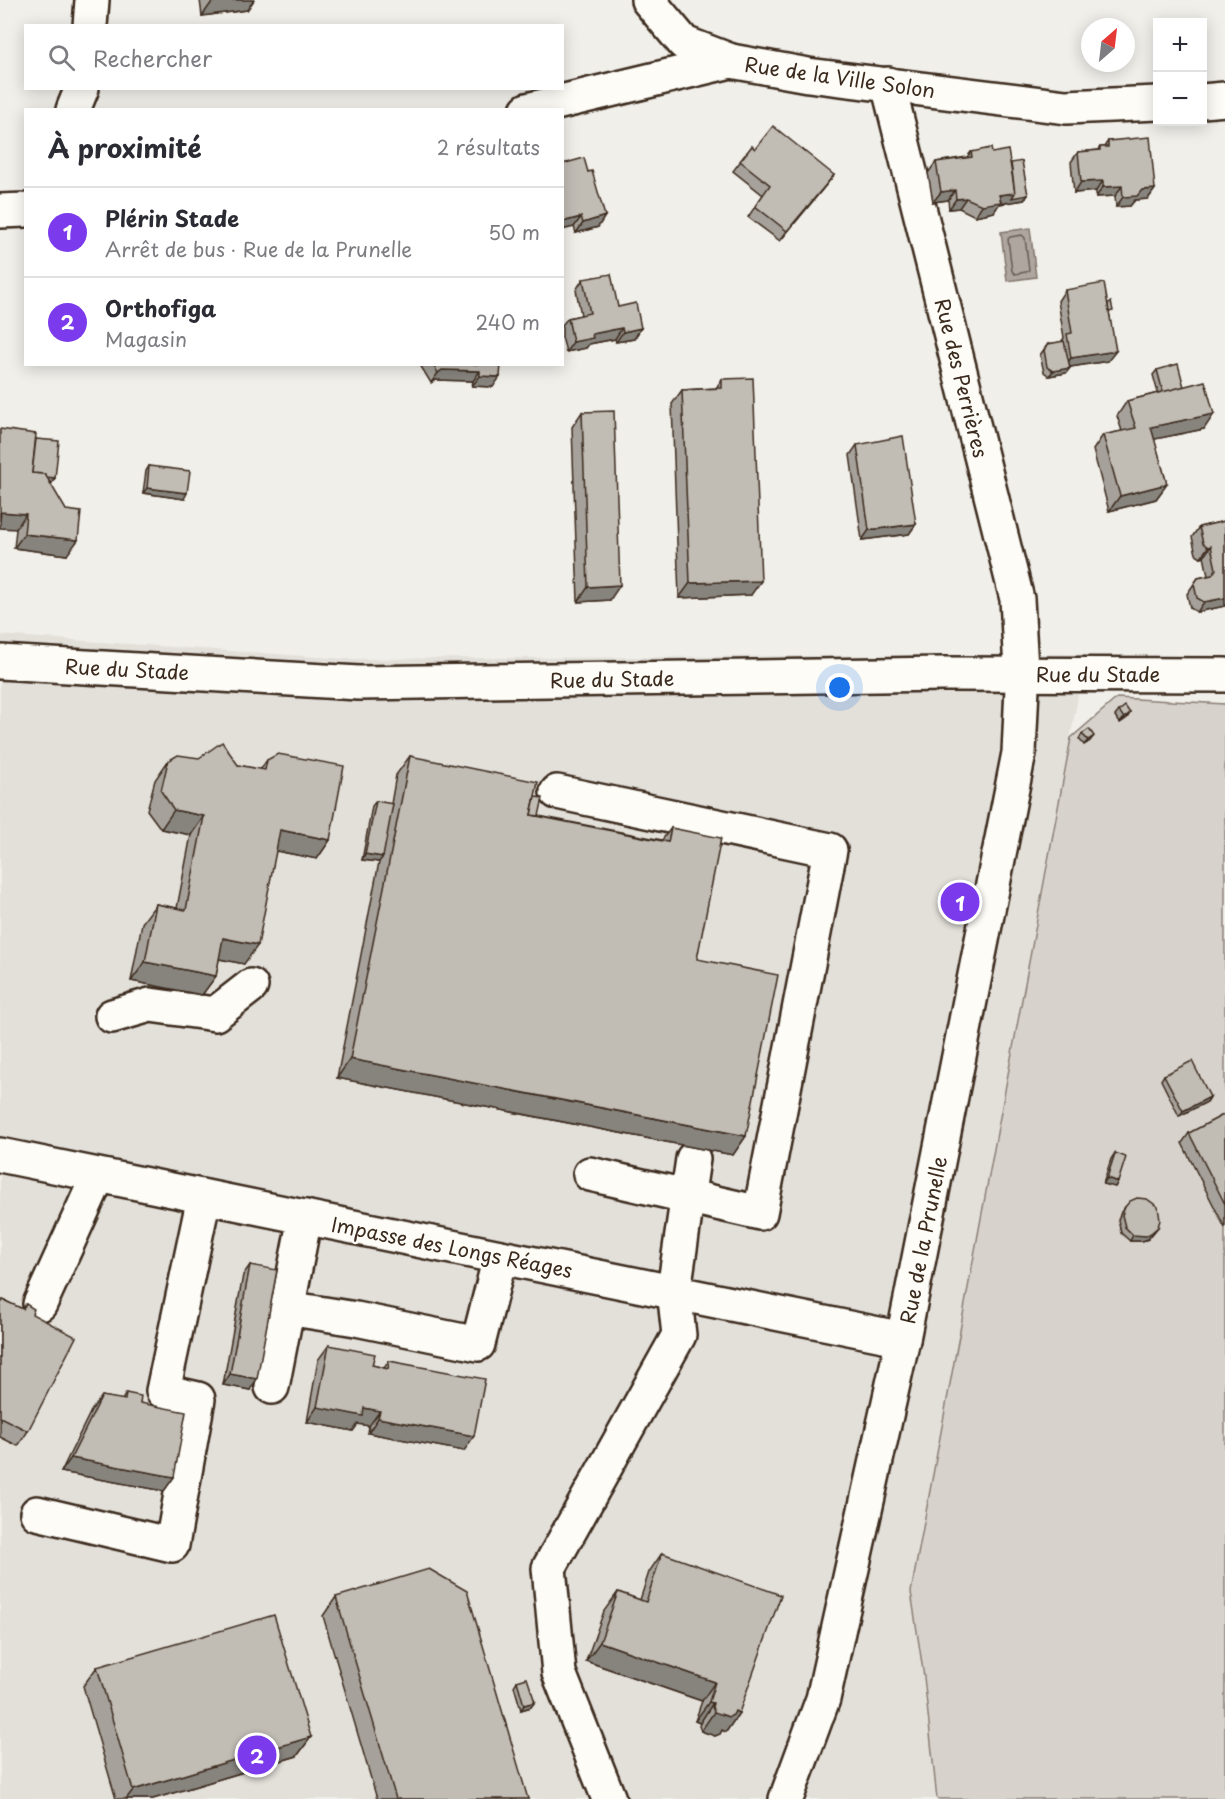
<!DOCTYPE html>
<html lang="fr">
<head>
<meta charset="utf-8">
<style>
	body { margin:0; font-family:"Playpen Sans",sans-serif; background:#f2f2f3; color:#2b2b33 }
	.controls { position:absolute; right:18px; top:18px; display:grid; overflow:hidden; border-radius:0px; box-shadow:0 3px 15px #0003 }
	.controls button { width:54px; height:54px; display:grid; place-items:center; padding:0; border:0; border-bottom:2px solid #e1e1e2; background:#fff; color:#2b2b33; font:30px sans-serif }
	.compass { position:absolute; left:1081px; top:18px; width:54px; height:54px; border-radius:50%; background:#fff; box-shadow:0 3px 15px #0003; rotate:28deg }
	.you { position:absolute; left:840px; top:688px; width:21px; height:21px; margin:-15px; border:4px solid #fff; border-radius:50%; background:#1a73e8; box-shadow:0 0 0 9px #1a73e833 }
	.badge { display:grid; place-items:center; width:39px; height:39px; border-radius:50%; background:#7c3aed; color:#fff; font-size:20px; font-weight:700 }
	.pin { position:absolute; translate:-50% -50%; border:3px solid #fff; box-shadow:0 2px 6px #0006 }
	.list { margin:0; padding:0; list-style:none }
	h2 { display:flex; justify-content:space-between; align-items:center; height:78px; margin:0; padding:0 24px; font-size:26px }
	h2 small { font-size:20px; font-weight:400; color:#7c7c81 }
	.list li { display:grid; grid-template-columns:39px 1fr auto; gap:18px; align-items:center; box-sizing:border-box; height:90px; padding:0 24px; border-top:2px solid #e1e1e2 }
	.list b { display:block; font-size:22px; white-space:nowrap }
	.list p { margin:0; font-size:20px; white-space:nowrap; color:#7c7c81 }
	.list em { font-size:20px; font-style:normal; color:#7c7c81 }
	.icon { flex:none; width:33px; height:33px; fill:none; stroke:currentColor; stroke-width:2; stroke-linecap:round; stroke-linejoin:round }
	.map { position:relative; flex:none; width:1225px; height:1799px; overflow:hidden }
	.search { position:absolute; background:#fff; box-shadow:0 3px 15px #0003; left:24px; top:24px; width:540px; height:66px; display:flex; align-items:center; gap:15px; box-sizing:border-box; padding:0 21px; border-radius:0px; color:#7c7c81; font-size:22px }
	.panel { position:absolute; background:#fff; box-shadow:0 3px 15px #0003; left:24px; top:108px; width:540px; height:258px; border-radius:0px }
	.map>svg:first-child { display:block }
</style>
</head>
<body>
<div class="map">
<svg width="1225" height="1799" viewBox="0 0 1225 1799">
	<rect width="100%" height="100%" fill="#f1efea"/>
	<filter id="ink" filterUnits="userSpaceOnUse"><feTurbulence type="fractalNoise" baseFrequency=".0167" numOctaves="2"/><feDisplacementMap in="SourceGraphic" scale="12" xChannelSelector="R" yChannelSelector="G"/><feConvolveMatrix kernelMatrix="1 2 1 2 8 2 1 2 1" color-interpolation-filters="sRGB"/></filter>
	<g filter="url(#ink)">
		<path fill="#e3e0da" d="M0 635 347 659 1086 654 911 1591 924 1677 937 1799H0Z"/>
		<path fill="#d7d2cc" stroke="#897e75" stroke-width="1.5" d="M1117 698 1225 704V1799H937L924 1677 911 1592 1071 738Z"/>
		<path fill="#aea69f" stroke="#80746b" stroke-width="1.5" d="M1030 228 1036 277 1007 281 1001 232Z"/>
		<g fill="none" stroke-linecap="round" stroke-linejoin="round">
			<path stroke="#695c52" stroke-width="1.5" d="M1022 235 1025 238 1029 270 1026 272 1015 274 1012 271 1008 239 1010 237Z"/>
			<g stroke="#3b2a1e" stroke-width="38">
				<g id="minor">
					<path d="M648 0 684 43 731 61"/>
					<path d="M90 26 92 0"/>
					<path d="M1202 101 1225 99"/>
					<path d="M73 110 82 88"/>
					<path d="M527 110 731 61 808 75 1066 107 1158 103"/>
					<path d="M0 211 26 210"/>
					<path d="M557 792 830 850 760 1213 590 1174"/>
					<path d="M112 1016 150 1005 215 1014 251 986"/>
					<path d="M0 1155C301 1217 603 1275 903 1339"/>
					<path d="M40 1304 98 1176"/>
					<path d="M287 1308 356 1319 478 1344 500 1257"/>
					<path d="M272 1387 305 1217"/>
					<path d="M37 1513 172 1545 198 1399 163 1391 204 1197"/>
					<path d="M609 1799 559 1673 549 1568 679 1335 674 1290 693 1159"/>
					<path d="M786 1799 823 1699 903 1339 1019 753 1022 687 1017 599 888 84"/>
				</g>
			</g>
			<g stroke="#3b2a1e" stroke-width="38">
				<path id="major" d="M0 662 359 683 943 674 1225 675"/>
			</g>
			<use href="#minor" stroke="#fdfcf7" stroke-width="33"/>
			<use href="#major" stroke="#fdfcf7" stroke-width="33"/>
		</g>
		<g fill="#a6a29b" stroke="#3b2a1e" stroke-width="1.5">
			<path d="M200 0H254L247 10 202 16Z"/>
			<path d="M1108 141 1155 189 1148 199 1135 200 1130 206 1116 207 1115 196 1096 197V191L1074 193 1071 162 1078 152 1098 150 1100 147H1104Z"/>
			<path d="M752 146 755 149 834 175 826 185 780 241 748 217 763 195 733 171Z"/>
			<path d="M971 152 992 153 1011 163 1028 195 1024 200 999 204 994 212 975 216 959 208 949 209 948 200 933 202 928 173 936 162 967 157Z"/>
			<path d="M588 172 605 216 598 227 576 233 574 227Z"/>
			<path d="M583 279 618 307 641 328 634 339 616 342 615 339 589 344 586 348 566 352 562 337V325L568 318 581 315 576 290Z"/>
			<path d="M1065 290 1110 316 1108 361 1070 367 1066 373 1049 376 1044 372 1040 355 1048 344 1061 342 1064 338 1058 301Z"/>
			<path d="M501 364 493 387 472 386 473 381 435 380 431 383 420 365Z"/>
			<path d="M1157 370 1184 387 1204 429 1154 439 1167 484 1156 499 1109 511 1093 450 1103 435 1122 431 1117 416 1127 401 1158 393 1153 375Z"/>
			<path d="M722 379 751 595 679 598 672 404 682 390 716 388Z"/>
			<path d="M582 412 610 600 578 602 572 427Z"/>
			<path d="M36 439 55 478 52 483H50L67 555 14 548 16 529Z"/>
			<path d="M857 445 916 524 909 534 862 540 850 455Z"/>
			<path d="M149 466 184 499 143 493 146 471Z"/>
			<path d="M1225 521V606L1197 612 1190 608 1187 594 1198 578 1208 576 1204 556 1201 557 1196 554 1192 537 1199 527Z"/>
			<path d="M1119 711 1130 713 1127 718 1120 723 1115 716Z"/>
			<path d="M1082 734 1090 741 1084 745 1079 739Z"/>
			<path d="M410 756 535 797 539 816 662 840 671 828 697 959 746 1136 733 1155 337 1078 379 862 362 860 372 806 376 801 391 804 396 775Z"/>
			<path d="M267 760 330 840 317 859 276 851 244 964 219 959 216 976 202 995 131 981 142 923 156 904 177 908 191 835 161 829 147 810 155 780 168 761 238 765 260 770Z"/>
			<path d="M1164 1075 1210 1097 1207 1102 1179 1116 1161 1080Z"/>
			<path d="M1225 1114V1228L1182 1143 1189 1133Z"/>
			<path d="M1115 1153 1118 1182 1115 1187 1103 1184 1111 1159Z"/>
			<path d="M1125 1207 1158 1227 1148 1239 1142 1241H1130L1121 1233 1118 1220 1121 1212Z"/>
			<path d="M250 1265V1390L223 1385 243 1275Z"/>
			<path d="M3 1300 22 1309 26 1304 32 1314 28 1431 18 1446 0 1437V1304Z"/>
			<path d="M329 1345 372 1365 384 1368 389 1361 464 1451 368 1433 369 1426 358 1424 353 1431 307 1422 318 1360Z"/>
			<path d="M126 1393 140 1403 174 1477 164 1491 61 1472 91 1411 102 1396 122 1400Z"/>
			<path d="M662 1553 739 1713 726 1732 722 1730 720 1734 715 1736 701 1731 699 1726 700 1723 695 1721 702 1701 586 1661 604 1611 618 1592 640 1600 649 1572Z"/>
			<path d="M336 1597 528 1799H377L323 1616Z"/>
			<path d="M97 1667 311 1737 297 1756 153 1799H116L83 1686Z"/>
			<path d="M517 1681 531 1707 521 1710 514 1686Z"/>
		</g>
		<g fill="#87847e" stroke="#3b2a1e" stroke-width="1.5">
			<path d="M223 0H254L247 10 202 16 212 2Z"/>
			<path d="M834 175 826 185 780 241 787 231Z"/>
			<path d="M1103 181 1096 191 1074 193 1081 182Z"/>
			<path d="M1122 186 1115 196 1096 197 1103 187Z"/>
			<path d="M1155 189 1148 199 1135 200 1130 206 1116 207 1123 197 1142 190Z"/>
			<path d="M955 190 948 200 933 202 941 192Z"/>
			<path d="M1015 193 1028 195 1024 200 999 204 994 212 975 216 982 205 999 195Z"/>
			<path d="M966 198 959 208 949 209 956 199Z"/>
			<path d="M605 216 598 227 576 233 583 223Z"/>
			<path d="M581 217 574 227 562 230V222Z"/>
			<path d="M622 328 615 339 589 344 586 348 566 352 573 342 592 334Z"/>
			<path d="M641 328 634 339 616 342 623 332Z"/>
			<path d="M1116 351 1108 361 1064 368 1071 358Z"/>
			<path d="M1070 368 1066 373 1049 376 1053 371Z"/>
			<path d="M442 370 480 371 473 381 435 380 431 383 438 373Z"/>
			<path d="M480 376 500 377 493 387 472 386Z"/>
			<path d="M1214 414 1204 429 1141 442 1151 427Z"/>
			<path d="M26 475 55 478 52 483 22 480Z"/>
			<path d="M1167 484 1156 499 1109 511 1120 496Z"/>
			<path d="M147 488 187 493 184 499 143 493Z"/>
			<path d="M1 512 26 514 16 529 0 528V513Z"/>
			<path d="M916 524 909 534 862 540 869 530Z"/>
			<path d="M24 534 78 540 67 555 14 548Z"/>
			<path d="M1211 546 1204 556 1201 557 1208 547Z"/>
			<path d="M761 581 751 595 679 598 690 583Z"/>
			<path d="M620 585 610 600 578 602 588 587Z"/>
			<path d="M1225 598V606L1197 612 1204 602Z"/>
			<path d="M1130 713 1127 718 1120 723 1124 718Z"/>
			<path d="M1094 736 1090 741 1084 745 1088 740Z"/>
			<path d="M174 810 204 816 191 835 161 829Z"/>
			<path d="M280 830 330 840 317 859 267 849Z"/>
			<path d="M365 854 383 857 379 862 362 860Z"/>
			<path d="M223 938 258 945 244 964 210 957Z"/>
			<path d="M145 962 216 976 202 995 131 981Z"/>
			<path d="M350 1059 746 1136 733 1155 337 1078Z"/>
			<path d="M1210 1097 1207 1102 1179 1116 1183 1111Z"/>
			<path d="M1107 1178 1118 1182 1115 1187 1103 1184Z"/>
			<path d="M1158 1227 1148 1239 1142 1241H1130L1133 1235Z"/>
			<path d="M230 1374 257 1379 250 1390 223 1385Z"/>
			<path d="M317 1407 364 1408 380 1411 369 1426 358 1424 353 1431 307 1422Z"/>
			<path d="M378 1418 474 1436 464 1451 368 1433Z"/>
			<path d="M71 1458 174 1477 164 1491 61 1472Z"/>
			<path d="M600 1642 715 1682 702 1701 586 1661Z"/>
			<path d="M535 1702 531 1707 521 1710 524 1705Z"/>
			<path d="M709 1702 713 1703 700 1723 695 1721Z"/>
			<path d="M735 1711 739 1713 726 1732 722 1730 720 1734 715 1736 701 1731 714 1712Z"/>
			<path d="M311 1737 297 1756 153 1799H126L133 1790Z"/>
		</g>
		<g fill="#c1bcb4" stroke="#3b2a1e" stroke-width="1.5">
			<path d="M773 126 834 175 787 231 755 206 770 185 740 161 752 146 755 149Z"/>
			<path d="M1150 137 1155 189 1142 190 1137 196 1123 197 1122 186 1103 187V181L1081 182 1078 152 1100 150V147H1108V141Z"/>
			<path d="M991 148 992 153 1008 150 1015 193 999 195 1001 202 982 205 966 198 956 199 955 190 941 192 936 162 972 157 971 152Z"/>
			<path d="M584 158 588 172 592 171 605 216 583 223 581 217 562 222V164Z"/>
			<path d="M1022 161 1028 195 1012 198 1015 193 1011 163Z"/>
			<path d="M611 274 618 307 636 303 641 328 623 332 622 328 592 334 593 338 573 342 568 318 590 313 583 279Z"/>
			<path d="M1104 283 1116 351 1071 358 1067 334 1072 333 1065 290Z"/>
			<path d="M1111 302 1113 311 1109 312 1108 303Z"/>
			<path d="M1064 341 1070 368 1053 371 1047 367 1044 350 1048 344Z"/>
			<path d="M433 364H501L500 377 480 376V371L442 370 438 373Z"/>
			<path d="M1178 364 1184 387 1163 392 1157 370Z"/>
			<path d="M753 378 761 581 690 583 682 390 722 388V379Z"/>
			<path d="M1205 381 1214 414 1151 427 1167 484 1120 496 1103 435 1136 428 1127 401Z"/>
			<path d="M614 411 620 585 588 587 582 412Z"/>
			<path d="M0 429 36 434 32 473 45 474 66 510 81 512 78 540 24 534 26 514 1 512 0 521Z"/>
			<path d="M903 436 916 524 869 530 857 445Z"/>
			<path d="M36 439 59 441 55 478 47 477 45 474 32 473Z"/>
			<path d="M149 466 190 471 187 493 147 488Z"/>
			<path d="M1225 521V598L1204 602 1197 598 1194 584 1198 578 1212 575 1216 569 1211 546 1208 547 1203 543 1199 527Z"/>
			<path d="M1125 706 1130 713 1124 718 1119 711Z"/>
			<path d="M1089 729 1094 736 1088 740 1082 734Z"/>
			<path d="M222 742 238 765 265 770 267 760 278 754 344 766 330 840 280 830 258 945 223 938 216 976 145 962 156 904 186 910 204 816 174 810 161 791 168 761 178 755 199 758Z"/>
			<path d="M410 756 538 782 531 815 668 842 671 828 721 838 697 959 778 975 746 1136 350 1059Z"/>
			<path d="M535 797 543 798 539 816 531 815Z"/>
			<path d="M376 801 393 804 383 857 365 854Z"/>
			<path d="M1192 1061 1210 1097 1183 1111 1164 1075Z"/>
			<path d="M1225 1114V1204L1189 1133Z"/>
			<path d="M1115 1153 1126 1157 1118 1182 1107 1178Z"/>
			<path d="M1137 1198 1147 1199 1158 1207 1160 1220 1158 1227 1151 1233 1146 1236 1133 1235 1125 1227 1122 1215 1125 1207 1130 1201Z"/>
			<path d="M250 1265 277 1270 257 1379 230 1374Z"/>
			<path d="M3 1300 23 1309 26 1304 34 1309 32 1314 76 1337 28 1431 0 1417V1305Z"/>
			<path d="M329 1345 375 1354 372 1365 388 1369 389 1361 485 1379 474 1436 378 1418 380 1411 364 1408 363 1416 317 1407Z"/>
			<path d="M126 1393 141 1396 140 1403 186 1412 174 1477 71 1458 102 1396 125 1400Z"/>
			<path d="M662 1553 781 1595 739 1713 735 1711 733 1715 729 1717 714 1712 712 1707 713 1703 709 1702 715 1682 600 1642 618 1592 646 1602Z"/>
			<path d="M429 1569 467 1591 528 1799H396L336 1597Z"/>
			<path d="M274 1615 311 1737 133 1790 97 1667Z"/>
			<path d="M527 1678 535 1702 524 1705 517 1681Z"/>
		</g>
	</g>
	<g text-anchor="middle" dominant-baseline="central" stroke-width="4.5" stroke-linejoin="round" paint-order="stroke">
		<g font-size="20" fill="#3b2a1e" stroke="#fdfcf7">
			<text transform="translate(840 77) rotate(8)">Rue de la Ville Solon</text>
			<text transform="translate(962 378) rotate(76)">Rue des Perrières</text>
			<text transform="translate(127 669) rotate(3)">Rue du Stade</text>
			<text x="1098" y="674">Rue du Stade</text>
			<text transform="translate(612 679) rotate(-1)">Rue du Stade</text>
			<text transform="translate(923 1240) rotate(-79)">Rue de la Prunelle</text>
			<text transform="translate(452 1247) rotate(11)">Impasse des Longs Réages</text>
		</g>
	</g>
</svg>
<div class="controls">
<button>+</button>
<button>−</button>
</div>
<svg class="compass" viewBox="-18 -18 36 36"><path d="M0-13l5 13h-10z" fill="#e53935"/><path d="M0 13l5-13h-10z" fill="#7c7c81"/></svg>
<div class="you"></div>
<div class="pin badge" style="left:960px;top:902px">1</div>
<div class="pin badge" style="left:257px;top:1755px">2</div>
<div class="search"><svg class="icon" aria-label="search" viewBox="0 0 24 24"><circle cx="10" cy="10" r="6"/><path d="M15 15l6 6"/></svg>Rechercher</div>
<section class="panel">
<h2>À proximité<small>2 résultats</small></h2>
<ul class="list">
<li><span class="badge">1</span><div><b>Plérin Stade</b><p>Arrêt de bus · Rue de la Prunelle</p></div><em>50 m</em></li>
<li><span class="badge">2</span><div><b>Orthofiga</b><p>Magasin</p></div><em>240 m</em></li>
</ul>
</section>
</div>
</body>
</html>
